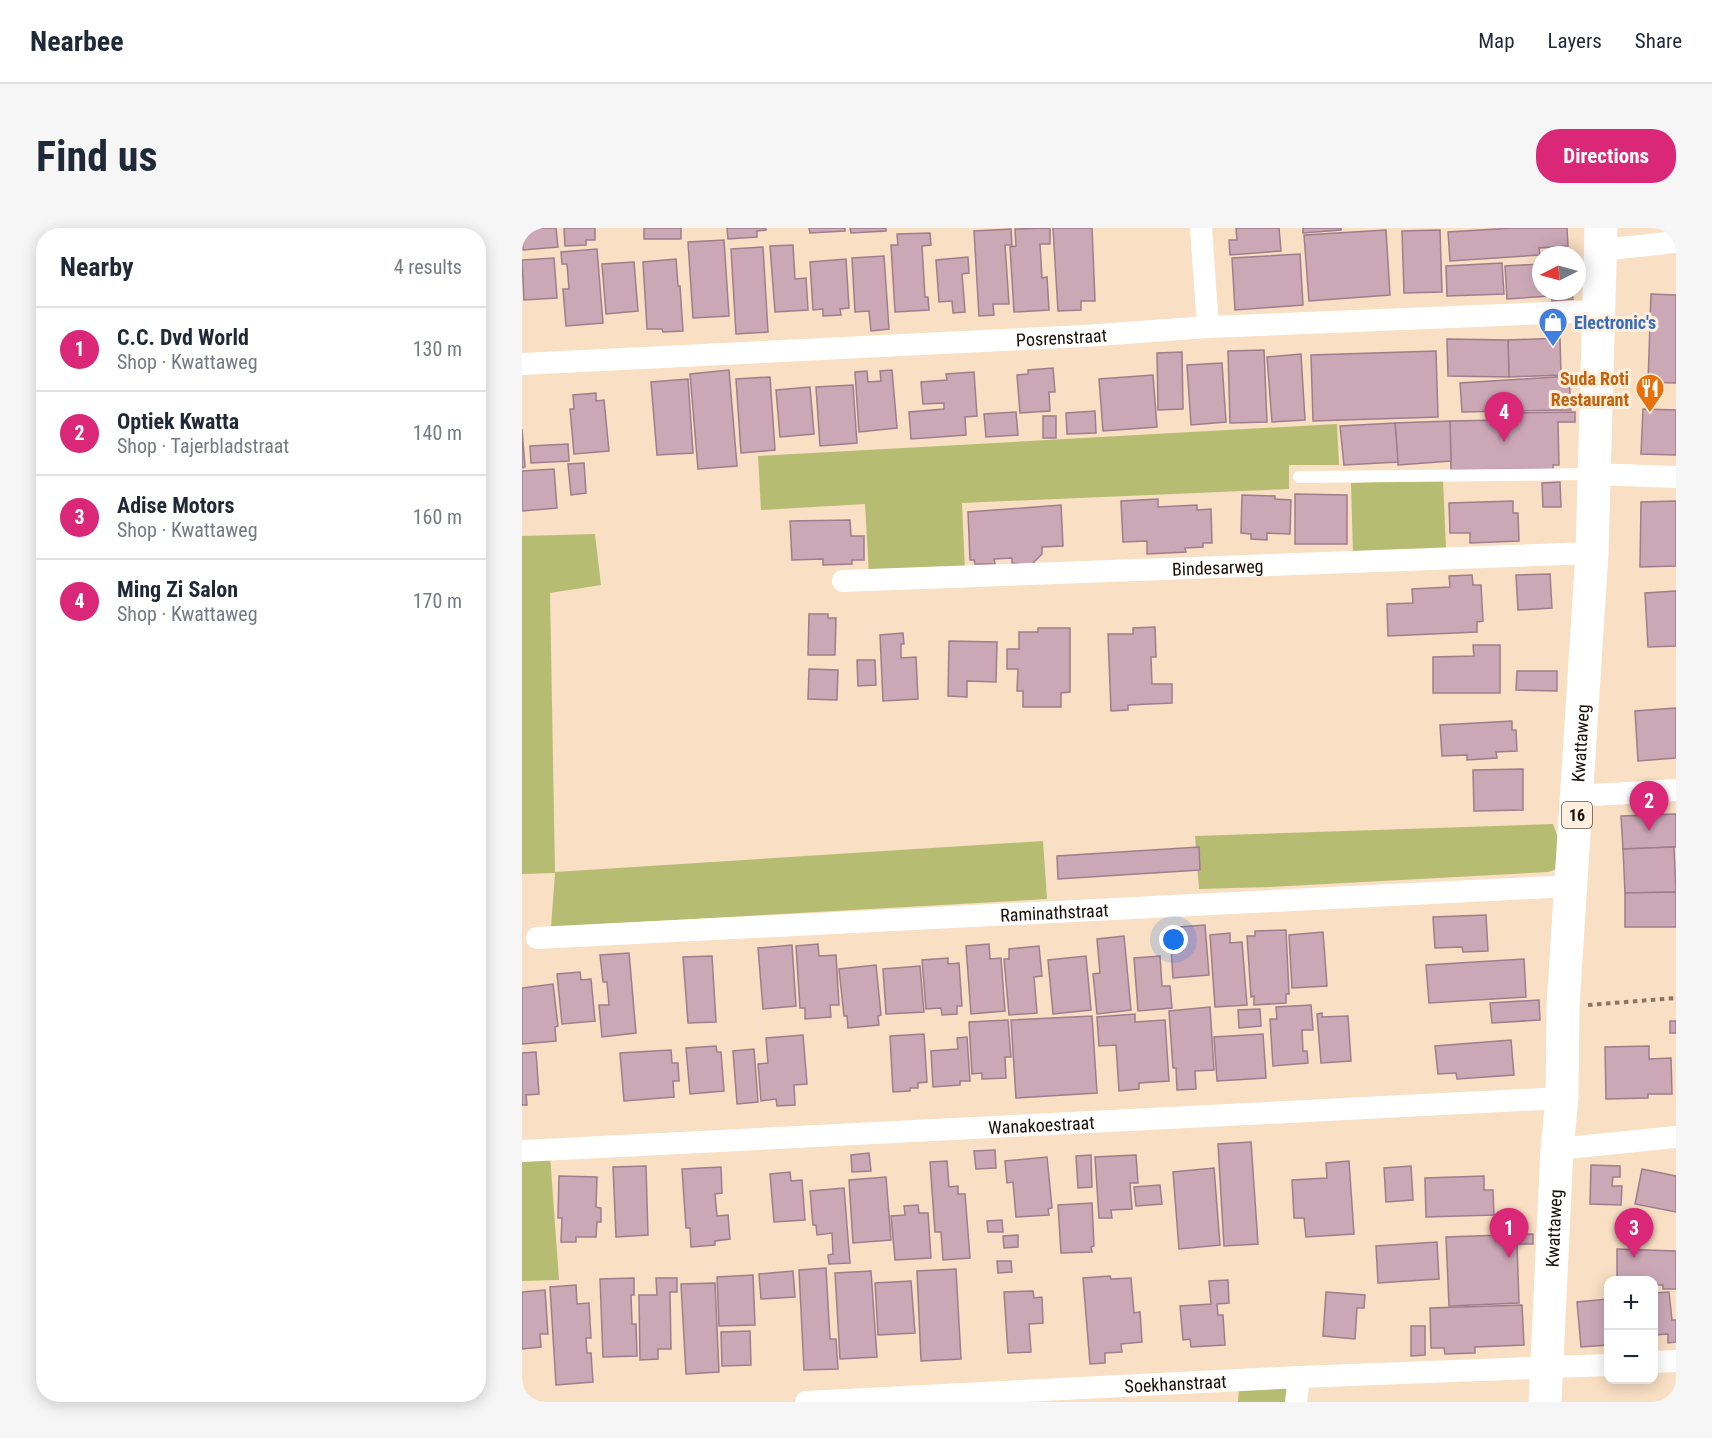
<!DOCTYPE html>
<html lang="en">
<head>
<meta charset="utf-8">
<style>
	body { margin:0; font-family:"Roboto Condensed",sans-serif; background:#f6f6f7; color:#1f2937 }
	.controls { position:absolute; right:18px; bottom:18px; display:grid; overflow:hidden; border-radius:12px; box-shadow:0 3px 15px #0003 }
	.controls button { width:54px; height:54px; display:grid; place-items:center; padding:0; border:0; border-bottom:2px solid #e0e1e3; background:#fff; color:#1f2937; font:30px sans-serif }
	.compass { position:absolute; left:1010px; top:18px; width:54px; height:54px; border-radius:50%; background:#fff; box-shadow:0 3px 15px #0003; rotate:264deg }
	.you { position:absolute; left:652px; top:712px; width:21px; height:21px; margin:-15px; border:4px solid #fff; border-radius:50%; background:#1a73e8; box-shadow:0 0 0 9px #1a73e833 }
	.badge { display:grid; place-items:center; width:39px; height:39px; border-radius:50%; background:#db2777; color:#fff; font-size:20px; font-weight:700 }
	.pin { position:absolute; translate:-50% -50px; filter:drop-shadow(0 2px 3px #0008) }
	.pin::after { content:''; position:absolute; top:32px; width:21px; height:18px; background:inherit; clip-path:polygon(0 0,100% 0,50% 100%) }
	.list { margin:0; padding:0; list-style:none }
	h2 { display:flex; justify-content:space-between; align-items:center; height:78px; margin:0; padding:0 24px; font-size:26px }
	h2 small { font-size:20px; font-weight:400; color:#747a83 }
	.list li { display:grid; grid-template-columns:39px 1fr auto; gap:18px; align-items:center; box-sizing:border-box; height:84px; padding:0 24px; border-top:2px solid #e0e1e3 }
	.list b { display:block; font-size:22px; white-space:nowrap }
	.list p { margin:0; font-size:20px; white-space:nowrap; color:#747a83 }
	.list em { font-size:20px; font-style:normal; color:#747a83 }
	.map { position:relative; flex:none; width:1154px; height:1174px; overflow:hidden; border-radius:24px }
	header { display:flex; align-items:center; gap:36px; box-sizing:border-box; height:84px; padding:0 30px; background:#fff; border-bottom:2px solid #e0e1e3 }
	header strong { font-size:28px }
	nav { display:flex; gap:33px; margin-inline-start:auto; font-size:21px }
	.intro { display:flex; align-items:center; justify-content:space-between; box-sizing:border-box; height:144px; padding:0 36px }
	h1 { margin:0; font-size:42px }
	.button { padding:15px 27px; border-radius:24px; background:#db2777; color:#fff; font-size:21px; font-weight:700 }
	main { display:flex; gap:36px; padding:0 36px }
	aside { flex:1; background:#fff; border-radius:24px; box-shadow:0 3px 15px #0003 }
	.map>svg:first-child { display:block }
</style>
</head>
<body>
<header>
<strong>Nearbee</strong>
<nav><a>Map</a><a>Layers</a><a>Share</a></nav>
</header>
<div class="intro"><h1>Find us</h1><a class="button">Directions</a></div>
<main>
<aside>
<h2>Nearby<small>4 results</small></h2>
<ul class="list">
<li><span class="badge">1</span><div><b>C.C. Dvd World</b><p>Shop · Kwattaweg</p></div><em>130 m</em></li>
<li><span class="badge">2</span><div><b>Optiek Kwatta</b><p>Shop · Tajerbladstraat</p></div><em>140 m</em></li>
<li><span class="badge">3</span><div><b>Adise Motors</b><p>Shop · Kwattaweg</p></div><em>160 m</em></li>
<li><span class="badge">4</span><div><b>Ming Zi Salon</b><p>Shop · Kwattaweg</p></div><em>170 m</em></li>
</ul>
</aside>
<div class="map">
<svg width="1154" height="1174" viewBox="0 0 1154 1174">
	<rect width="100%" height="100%" fill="#f9dfc3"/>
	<g fill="#b6bd72">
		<path d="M815 196 817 237H767V261L440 275 443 343 347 347 343 276 239 282 236 228Z"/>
		<path d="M921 251 924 321 831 326 829 255Z"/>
		<path d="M73 306 79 357 28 365 33 644 521 613 525 671 29 699 33 645 0 646V308Z"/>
		<path d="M1031 596 1040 621 1035 641 1026 644 748 659 677 661 673 608Z"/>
		<path d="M28 927 37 1052 0 1053V929Z"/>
		<path d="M762 1160 766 1162 767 1174H716L717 1161Z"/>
	</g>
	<g fill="#cca8b7" stroke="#9f7d8c" stroke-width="1.5">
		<path d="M0 0H34L36 19 1 22Z"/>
		<path d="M42 0H73V12H64V17L43 18Z"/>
		<rect x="122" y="0" width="37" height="11"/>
		<path d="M205 0H244V2L235 3V9L206 11Z"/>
		<path d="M287 0H323V3L288 5Z"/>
		<path d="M328 0H364V3L329 5Z"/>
		<path d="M528 0V16H518L520 50 525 49 527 82 492 84 488 19 494 18 493 1Z"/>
		<path d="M531 0H570L573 73H559V82L536 83Z"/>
		<path d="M714 0H757L759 23 708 27 707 12H715Z"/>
		<path d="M781 0H819V2L781 5Z"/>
		<path d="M990 0H1045L1046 18 1017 20 1018 27 928 33 926 4Z"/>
		<path d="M489 1 490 17H483L487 76H471L472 87 457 88 452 3Z"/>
		<path d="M864 2 868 67 787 73 782 7Z"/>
		<path d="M918 2 920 64 882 65 880 3Z"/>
		<path d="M408 5 409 17 400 18 403 69H406L407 82 373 84 369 17H376L375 6Z"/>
		<path d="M202 12 207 88 171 90 166 14Z"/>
		<path d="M271 17 273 51 284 50 286 82 253 84 248 18Z"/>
		<path d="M241 19 246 104 214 106 209 21Z"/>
		<path d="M75 21 81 95 44 98 41 61H47L45 36H40L39 24Z"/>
		<path d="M778 26 781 77 713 82 710 30Z"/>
		<path d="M362 28 367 101 349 103 347 83 333 84 330 30Z"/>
		<path d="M446 29 447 45 440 46 443 84 431 85 430 73 417 74 414 32Z"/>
		<path d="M32 30 35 70 2 72 0 32Z"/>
		<path d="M154 31 156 58H158L161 103 141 104 140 101H125L121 34Z"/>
		<path d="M324 31 327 80 318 81 319 87 301 88V81L291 82 288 34Z"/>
		<path d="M112 34 116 83 84 86 80 36Z"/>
		<path d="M980 35 982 66 925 68 924 38Z"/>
		<path d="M1019 36V63H1050L1051 71 1030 73 1029 68 985 71 983 38Z"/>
		<path d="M1129 66 1154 67V155L1126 154Z"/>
		<path d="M1038 110 1039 147 987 149 986 112Z"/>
		<path d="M925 111 986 112 987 149 926 148Z"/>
		<path d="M742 122 745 194 708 195 706 123Z"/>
		<path d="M914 123 916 189 791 193 789 127Z"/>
		<path d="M660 124 661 181 636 182 635 125Z"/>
		<path d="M779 126 783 192 750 194 745 129Z"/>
		<path d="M700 135 704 194 669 197 665 137Z"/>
		<path d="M531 140 533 164H527L528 183 498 185 495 147 506 146V142Z"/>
		<path d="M207 142 215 238 176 241 168 146Z"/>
		<path d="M370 142 375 200 337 204 333 144 345 143 346 154 359 153 358 143Z"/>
		<path d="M452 144 455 188 443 189 444 207 389 211 387 184 422 181V175L401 176 399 154 425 152 424 146Z"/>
		<path d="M631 147 635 199 581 203 577 151Z"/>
		<path d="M1047 148 1049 182 940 184 938 155Z"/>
		<path d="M248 149 253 222 219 225 214 151Z"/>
		<path d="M166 151 171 225 135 227 129 154Z"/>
		<path d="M331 157 335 215 298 218 294 159Z"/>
		<path d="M288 159 292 206 258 209 254 162Z"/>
		<path d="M74 165V173L82 172 87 223 52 226 48 181H52L51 167Z"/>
		<path d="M1121 181 1154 182V227L1119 226Z"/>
		<path d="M573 183 574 205 545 206 544 185Z"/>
		<path d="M494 184 496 207 464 209 462 186Z"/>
		<path d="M1053 184V194H1036L1037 237H1031V241L929 242 928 193 982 192V185Z"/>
		<rect x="521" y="188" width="13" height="22"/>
		<path d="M928 193 929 233 876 237 873 195Z"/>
		<path d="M873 195 876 234 822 237 818 198Z"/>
		<path d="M0 201 3 239 0 240Z"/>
		<path d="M46 216 47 233 9 235 8 218Z"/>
		<path d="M62 235 64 265 49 267 46 236Z"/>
		<path d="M32 241 35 280 0 283V243Z"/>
		<path d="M1038 254 1039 279H1021L1020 255Z"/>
		<path d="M773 266 825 267V316H773Z"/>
		<path d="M720 267 753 268V271L769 272 768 306 745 305V312L729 311V306L719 305Z"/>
		<path d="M636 271V279L675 277V282L689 281 690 315H681V319L663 320 664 324 625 326V313L601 314 599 273Z"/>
		<path d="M991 273V285H996L997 313 948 315V305H928L927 275Z"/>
		<path d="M1154 273V338L1118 339 1119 274Z"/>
		<path d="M539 277 541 318 520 319V326L509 337 490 335V330L472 331 473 336H453L452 332H448L446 284Z"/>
		<path d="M328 292 329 308H342V332H330V336L301 337V331L270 332 268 293Z"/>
		<path d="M1028 346 1030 380 996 382 994 347Z"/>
		<path d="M950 347 951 357H959L961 393 955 394V404L866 408 865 376 891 375 890 361 928 359 927 348Z"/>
		<path d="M1154 363V418L1126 419 1123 365Z"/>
		<path d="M287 386H306V390H314L313 427H286Z"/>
		<path d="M633 399 634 429H629L630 456H650V475L606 477V482L589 483 586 406H611V400Z"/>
		<path d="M516 400H548V464L539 465V479H501V463H495L496 441H485V421H497V404H516Z"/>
		<path d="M381 405 382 416H379V430L394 429 396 471 361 473 358 407Z"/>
		<path d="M427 413 475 414 474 454 445 453V469L426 468Z"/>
		<path d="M951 417H978V465H911V429L952 428Z"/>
		<path d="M335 432H353L354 457 336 458Z"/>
		<path d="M287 441 316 442 315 472 286 471Z"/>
		<path d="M995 443H1035V463L994 462Z"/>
		<path d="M1154 480V530L1116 533 1113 483Z"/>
		<path d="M990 493V502H994L995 523 974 524 975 530 945 532V527L920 528 918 497Z"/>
		<path d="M1001 541V582L952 583 951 542Z"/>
		<path d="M1154 586V619L1101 621 1099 588Z"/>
		<path d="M677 619 678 642 536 651 535 628Z"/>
		<path d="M1152 619 1154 664 1103 665 1101 621Z"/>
		<path d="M1154 664V699H1103V665Z"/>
		<path d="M964 687 966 723 941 724 940 719 913 720 911 689Z"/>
		<path d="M683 697 687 747 651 750 648 704H658L657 699Z"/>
		<path d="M764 702 767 766H764V775L732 777V768L729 769 725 708H733V703Z"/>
		<path d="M801 704 805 758 770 760 767 707Z"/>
		<path d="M708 705V715L720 714 725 777 693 779 688 707Z"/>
		<path d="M602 708 609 782 575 786 571 746 578 745 575 711Z"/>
		<path d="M296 716 297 728 314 727 317 777H308L309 789 283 791V780H278L274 718Z"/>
		<path d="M467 716 468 731 479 730 483 783 449 786 444 718Z"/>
		<path d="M270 717 274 778 241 781 236 720Z"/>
		<path d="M517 718 520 748 512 749 515 785 487 787 482 731H487V721Z"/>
		<path d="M107 725 114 805 80 809 77 777H87L85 754H81L78 727Z"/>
		<path d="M190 728 194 794 166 795 161 729Z"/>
		<path d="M564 728 569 782 531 786 526 732Z"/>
		<path d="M638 728 640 758H648L650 780 616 783 612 730Z"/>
		<path d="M426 730V736L437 735 440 778H435V786L420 787 419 780 404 781 400 732Z"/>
		<path d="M1002 731 1004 769 907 775 904 737Z"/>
		<path d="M354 737 359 787 356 788 357 797 326 800 325 788H322L317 741Z"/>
		<path d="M398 738 402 784 364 786 361 741Z"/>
		<path d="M58 744 59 752 69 751 73 793 40 796 35 746Z"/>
		<path d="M31 756 36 798 33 799 34 813 0 816V760Z"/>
		<path d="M1017 772 1018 792 970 795 968 775Z"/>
		<path d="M789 777 791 802H780L781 823H785L786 835 751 838 748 791H755L754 779Z"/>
		<path d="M688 779 692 842 673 843 674 861 655 862 654 840H651L647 783Z"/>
		<path d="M738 781 739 798 717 800 716 782Z"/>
		<path d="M800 785V789L826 788 829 833 799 835 795 786Z"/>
		<path d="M613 786V794L643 792 647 853 617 855V861L597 863 594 817 577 818 575 789Z"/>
		<path d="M570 788 575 865 494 870 489 792Z"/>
		<path d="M486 792 489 829H483L484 850 460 851V845L450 846 447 794Z"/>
		<rect x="1148" y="793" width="6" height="12"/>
		<path d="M402 806 405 854 396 855V860H388V863L371 864 368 808Z"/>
		<path d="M741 806 744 850 695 853 692 809Z"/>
		<path d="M281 807 285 856 272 857 273 877 255 878 254 871 239 873 236 836 246 835 244 810Z"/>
		<path d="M445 809 448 853H438V857L411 859 409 823 436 821 435 810Z"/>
		<path d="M989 812 992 847 935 851 934 845 916 846 913 818Z"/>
		<path d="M194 818 195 824H199L202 863 168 866 164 820Z"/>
		<path d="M1127 818V831L1149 830 1150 866H1126V870L1084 871 1083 819Z"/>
		<path d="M232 821 236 874 215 876 211 823Z"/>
		<path d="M149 822 150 835H156L157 853H151L152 869 102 873 98 825Z"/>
		<path d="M14 824 17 866 4 867 5 877H0V825Z"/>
		<path d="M729 914 736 1016 702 1018 696 916Z"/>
		<path d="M473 922 474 940 454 941 452 923Z"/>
		<path d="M347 925 349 943 330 944 329 927Z"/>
		<path d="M569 927 570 959 556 960 554 928Z"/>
		<path d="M614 927 616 955H608L610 981 589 982 590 990H577L573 929Z"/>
		<path d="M525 929 530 980 526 981 527 987 494 989 491 954 485 955 483 933Z"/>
		<path d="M425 933 427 959 436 958V966H443L448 1030 421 1032 419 1004H413L408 934Z"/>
		<path d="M827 933 832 1006 784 1009 782 990H772L770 952 805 950 804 935Z"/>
		<path d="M1069 937 1098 938V949H1091L1090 958H1100L1099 977 1068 976Z"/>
		<path d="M124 938 126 1007 94 1009 91 939Z"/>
		<path d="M889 938 891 972 864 974 862 940Z"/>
		<path d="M199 939 200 965 193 966 195 988 206 987 208 1011 193 1013V1017L169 1019 168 1000H164L160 941Z"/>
		<path d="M692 940 698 1017 657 1021 651 944Z"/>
		<path d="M1120 941 1154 948V984L1113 976Z"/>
		<path d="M268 944 269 953 280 952 283 992 252 994 248 946Z"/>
		<path d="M37 948 75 949 74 979 79 980V994H75L74 1009H54V1014H39L40 990H36Z"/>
		<path d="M962 948V962H971L972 987 904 989 903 950Z"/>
		<path d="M364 949 369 1012 331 1015 327 952Z"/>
		<path d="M638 957 640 976 614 978 612 959Z"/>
		<path d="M322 960 328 1035 307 1036 306 1027 311 1026 310 1005 295 1007 294 997H291L288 963Z"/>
		<path d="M570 975 572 1018 569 1019 570 1024 539 1025 536 977Z"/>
		<path d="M396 977 397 985H406L409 1030 373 1032 369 988 383 987 382 978Z"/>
		<path d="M480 992 481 1004H466L465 993Z"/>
		<path d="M1011 1006V1016H995L997 1075 927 1078 924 1009Z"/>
		<path d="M496 1007V1019L482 1020 481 1008Z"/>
		<path d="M915 1014 917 1051 856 1055 854 1018Z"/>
		<path d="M1095 1021 1154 1023V1061H1141V1057H1132V1052H1095Z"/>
		<path d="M475 1033H489L490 1044 476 1045Z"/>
		<path d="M304 1040 308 1111H314L316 1141 282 1142 277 1042Z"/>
		<path d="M434 1041 439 1131 399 1133 395 1043Z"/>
		<path d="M271 1043 273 1069 239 1071 237 1046Z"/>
		<path d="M349 1043 355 1129 318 1131 313 1045Z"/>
		<path d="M231 1047 233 1097 197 1098 195 1049Z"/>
		<path d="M588 1048 589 1051 609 1050 612 1085 618 1084 620 1114 599 1116 600 1124 583 1125V1135L568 1136 561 1050Z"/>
		<path d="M112 1050V1067H109L110 1096H114L115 1128 81 1129 78 1051Z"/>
		<path d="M134 1050H155V1064H148L149 1121H136V1131L118 1132 117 1067H135Z"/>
		<path d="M706 1052 707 1075 695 1076 696 1087H701L703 1117 669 1119 668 1111 661 1112 658 1078 689 1076 687 1053Z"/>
		<path d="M389 1053 393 1105 356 1107 353 1055Z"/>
		<path d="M193 1055 197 1144 164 1146 159 1056Z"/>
		<path d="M54 1057 55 1076 67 1075 69 1110H64L65 1125H69L71 1154 34 1157 28 1059Z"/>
		<path d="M23 1062 26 1106H18L19 1119 0 1121V1064Z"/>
		<path d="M511 1063 512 1070 520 1069 521 1095 507 1096 509 1124 486 1125 482 1064Z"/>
		<path d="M804 1064 843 1067 842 1080H835L833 1111 801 1108Z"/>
		<path d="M1147 1064 1150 1092H1154V1114L1146 1115V1106L1132 1107V1065Z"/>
		<path d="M1086 1071V1117L1059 1119 1055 1074Z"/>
		<path d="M1000 1077 1002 1117 953 1119V1125L923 1126 922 1120H909L908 1080Z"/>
		<path d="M889 1098H903V1127L889 1128Z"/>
		<path d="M228 1103 229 1137 200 1138 199 1104Z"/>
	</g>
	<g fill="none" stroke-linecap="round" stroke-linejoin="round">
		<path stroke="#887764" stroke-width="4" stroke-dasharray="4.5 4.5" stroke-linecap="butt" d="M1066 777 1154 770"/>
		<path stroke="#fff" stroke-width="12" d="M777 249 1070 246"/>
		<g stroke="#fff" stroke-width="22">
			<path d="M679 0 686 99"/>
			<path d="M1079 22 1154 14"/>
			<path id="s1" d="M0 136 562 108 686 99 1078 83"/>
			<path d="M1071 246 1154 249"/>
			<path id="s2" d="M321 353 1070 325"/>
			<path d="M1056 568 1154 562"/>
			<path id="s3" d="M15 710 1049 658"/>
			<path d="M1035 921 1154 909"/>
			<path id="s4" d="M0 923 1040 870"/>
			<path d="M1132 1134 1154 1133"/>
			<path id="s5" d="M284 1174 777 1149 1086 1137"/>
			<path d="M774 1174 777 1149"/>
		</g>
		<path stroke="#fff" stroke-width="33" id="s6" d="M1023 1174 1035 921 1040 870 1041 778 1070 325 1079 0"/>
	</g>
	<defs>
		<g id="shop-pin" transform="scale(1.5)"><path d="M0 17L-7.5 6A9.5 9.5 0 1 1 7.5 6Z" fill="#3f7fe0" stroke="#feefde"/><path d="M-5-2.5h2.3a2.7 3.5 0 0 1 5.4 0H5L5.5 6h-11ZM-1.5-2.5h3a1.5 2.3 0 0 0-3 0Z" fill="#fff"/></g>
		<g id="restaurant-pin" transform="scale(1.5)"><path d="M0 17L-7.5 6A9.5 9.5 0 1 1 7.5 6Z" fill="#e8710a" stroke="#feefde"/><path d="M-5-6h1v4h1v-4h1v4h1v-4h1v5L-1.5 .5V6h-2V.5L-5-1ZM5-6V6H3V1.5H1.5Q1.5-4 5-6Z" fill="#fff"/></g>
	</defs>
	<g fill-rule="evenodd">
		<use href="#shop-pin" x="1031" y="94"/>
		<use href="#restaurant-pin" x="1128" y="160"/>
	</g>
	<g text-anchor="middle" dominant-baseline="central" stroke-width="6" stroke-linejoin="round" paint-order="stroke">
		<rect fill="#feefde" stroke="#5d5247" stroke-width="1.5" x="1040" y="574" width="30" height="26" rx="4.5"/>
		<g font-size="16" font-weight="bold" fill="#180f06">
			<text x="1055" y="587">16</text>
		</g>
		<g font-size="18" font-weight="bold" fill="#366cbe" stroke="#feefde" text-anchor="start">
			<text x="1052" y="94">Electronic's</text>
		</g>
		<g font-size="18" fill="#180f06" stroke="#feefde">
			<text stroke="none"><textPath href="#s1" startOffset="540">Posrenstraat</textPath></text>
			<text stroke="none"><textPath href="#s2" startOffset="375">Bindesarweg</textPath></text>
			<text stroke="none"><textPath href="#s6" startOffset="660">Kwattaweg</textPath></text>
			<text stroke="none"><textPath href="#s3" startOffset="518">Raminathstraat</textPath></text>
			<text stroke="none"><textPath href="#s4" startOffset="520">Wanakoestraat</textPath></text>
			<text stroke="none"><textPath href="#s6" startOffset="174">Kwattaweg</textPath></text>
			<text stroke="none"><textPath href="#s5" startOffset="370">Soekhanstraat</textPath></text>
		</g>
		<g font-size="18" font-weight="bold" fill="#c56008" stroke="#feefde" text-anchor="end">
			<text x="1107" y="150">Suda Roti<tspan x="1107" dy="21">Restaurant</tspan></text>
		</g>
	</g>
</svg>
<div class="controls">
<button>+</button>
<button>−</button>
</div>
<svg class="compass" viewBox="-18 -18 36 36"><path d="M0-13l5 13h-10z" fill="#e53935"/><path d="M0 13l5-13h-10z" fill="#747a83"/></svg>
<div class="you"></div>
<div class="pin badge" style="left:987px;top:1030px">1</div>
<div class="pin badge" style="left:1127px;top:603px">2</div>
<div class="pin badge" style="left:1112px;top:1030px">3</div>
<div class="pin badge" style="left:982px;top:214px">4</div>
</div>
</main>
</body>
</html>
